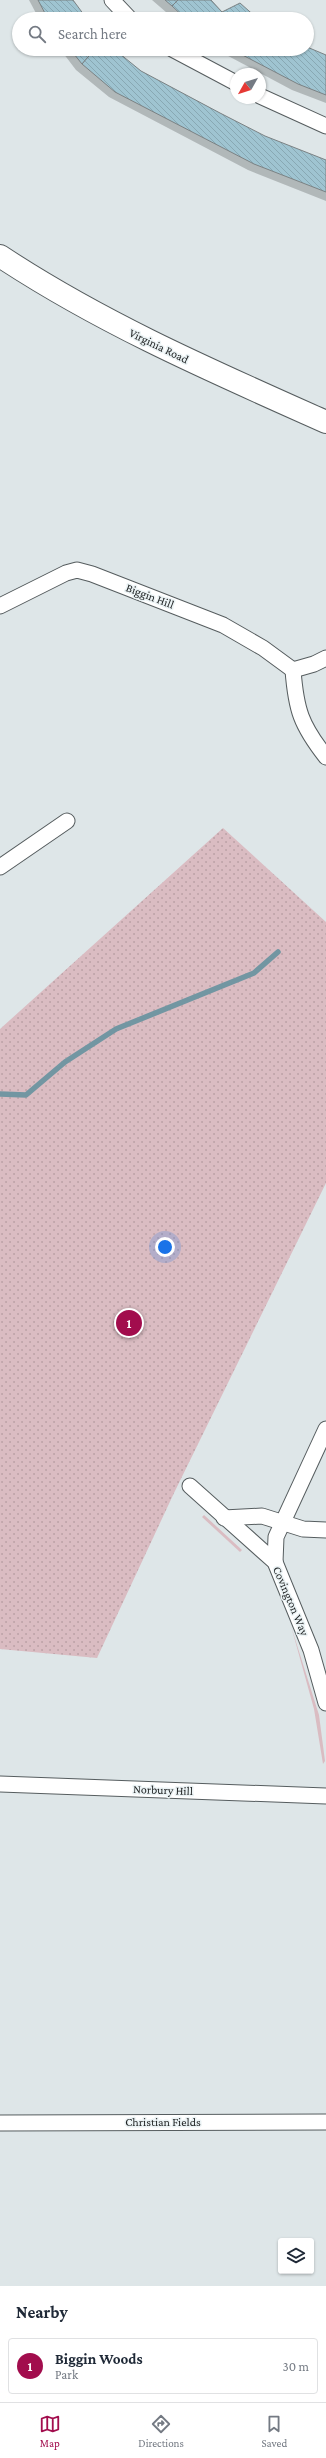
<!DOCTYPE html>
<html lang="en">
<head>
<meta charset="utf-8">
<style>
	body { margin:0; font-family:"Crimson Pro",serif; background:#f2f2f3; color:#1f2937 }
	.controls { position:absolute; right:12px; bottom:12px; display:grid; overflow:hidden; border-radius:4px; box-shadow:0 1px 3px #0004 }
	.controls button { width:36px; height:36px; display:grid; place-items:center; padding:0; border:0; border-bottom:1px solid #e0e1e3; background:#fff; color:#1f2937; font:20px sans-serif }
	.compass { position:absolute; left:230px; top:68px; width:36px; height:36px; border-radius:50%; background:#fff; box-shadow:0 1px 3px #0004; rotate:231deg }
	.you { position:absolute; left:165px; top:1247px; width:14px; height:14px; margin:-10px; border:3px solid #fff; border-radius:50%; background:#1a73e8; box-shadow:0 0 0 6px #1a73e833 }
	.badge { display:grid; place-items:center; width:26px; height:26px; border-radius:50%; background:#a20d4d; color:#fff; font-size:13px; font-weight:700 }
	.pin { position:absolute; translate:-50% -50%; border:2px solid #fff; box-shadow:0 1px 4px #0006 }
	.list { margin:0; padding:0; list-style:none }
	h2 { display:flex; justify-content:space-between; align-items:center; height:52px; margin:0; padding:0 16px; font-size:17px }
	h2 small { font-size:13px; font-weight:400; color:#747a83 }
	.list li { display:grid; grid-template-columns:26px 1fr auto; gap:12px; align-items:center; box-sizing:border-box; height:56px; margin:0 8px 8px; padding:0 8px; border:1px solid #e0e1e3; border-radius:4px }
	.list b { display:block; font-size:15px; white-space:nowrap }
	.list p { margin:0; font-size:13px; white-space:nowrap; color:#747a83 }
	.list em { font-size:13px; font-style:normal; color:#747a83 }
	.icon { flex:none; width:22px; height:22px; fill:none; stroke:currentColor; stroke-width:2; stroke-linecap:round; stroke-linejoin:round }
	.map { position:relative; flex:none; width:326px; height:2286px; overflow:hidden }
	.search { position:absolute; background:#fff; box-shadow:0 1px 3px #0004; left:12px; right:12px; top:12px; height:44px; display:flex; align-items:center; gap:10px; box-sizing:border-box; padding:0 14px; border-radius:22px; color:#747a83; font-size:15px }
	.sheet { height:116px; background:#fff }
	nav { display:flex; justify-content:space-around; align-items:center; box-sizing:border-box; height:56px; border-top:1px solid #e0e1e3; background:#fff; font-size:11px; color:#747a83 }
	nav a { display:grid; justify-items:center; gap:2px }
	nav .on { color:#a20d4d }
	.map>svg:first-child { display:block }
</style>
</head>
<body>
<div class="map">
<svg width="326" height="2286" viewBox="0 0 326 2286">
	<defs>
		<pattern id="park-dots" width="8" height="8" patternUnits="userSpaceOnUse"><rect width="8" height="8" fill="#dabcc2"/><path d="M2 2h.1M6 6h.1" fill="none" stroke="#bba1a6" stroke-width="1.8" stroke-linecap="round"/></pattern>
		<pattern id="building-back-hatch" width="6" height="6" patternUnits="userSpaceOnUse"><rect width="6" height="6" fill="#9fc4d1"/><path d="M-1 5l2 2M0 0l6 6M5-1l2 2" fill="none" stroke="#88a8b3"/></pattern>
	</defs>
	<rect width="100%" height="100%" fill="#dee6e8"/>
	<g fill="#dabcc2">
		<path d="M204 1515 242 1550 240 1552 202 1517Z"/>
		<path d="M291 1626 319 1715 325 1761 323 1764 314 1709Z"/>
	</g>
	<path fill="url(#park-dots)" d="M223 828 326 922V1183L174 1493 97 1658 0 1649V1029Z"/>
	<g fill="#0003">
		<path d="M29 0H71L86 19H39Z"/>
		<path d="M152 0H209L222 13 257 19H174Z"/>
		<path d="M307 48 326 56V103L292 90 215 49Z"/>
		<path d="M60 49H112L141 71 265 137 326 161V201L248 170 109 97 76 70Z"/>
	</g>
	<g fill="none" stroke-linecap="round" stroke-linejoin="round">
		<path stroke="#7296a2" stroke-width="5.5" d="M0 1094 26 1095 65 1062 116 1029 254 973 278 952"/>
	</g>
	<g fill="url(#building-back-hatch)" stroke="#7b8284">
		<path d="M38 0H73L87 19H48Z"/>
		<path d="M165 0H178L172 6Z"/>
		<path d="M178 0H211L222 12 240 3 258 19H186L172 6Z"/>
		<path d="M307 47 326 55V95L298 84 231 49H307Z"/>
		<path d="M70 49H95L82 64Z"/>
		<path d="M95 49H114L141 71 220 113 265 136 326 160V192L254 164 115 92 82 64Z"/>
	</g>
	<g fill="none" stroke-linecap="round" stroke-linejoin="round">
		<g stroke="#565d5f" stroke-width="17">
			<g id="street">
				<path d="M112 0 130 19"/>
				<path d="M172 49 236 83"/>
				<path d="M260 96 326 126"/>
				<path d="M0 606 66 573 77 570 92 574 223 625 263 648 293 670"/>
				<path d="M293 670C296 710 301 725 326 757"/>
				<path d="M293 670 314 664 326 658"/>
				<path d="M0 867 67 821"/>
				<path d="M190 1486 275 1562 311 1650 326 1703"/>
				<path d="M224 1518 262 1516 303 1529 326 1530"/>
				<path d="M275 1562 276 1537 326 1429"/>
				<path d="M0 1784 326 1796"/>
				<path d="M0 2123 326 2122"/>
			</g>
		</g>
		<g stroke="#565d5f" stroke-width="24">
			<path id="secondary" d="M0 256C103 324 214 372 326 422"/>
		</g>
		<use href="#street" stroke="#fff" stroke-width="15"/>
		<use href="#secondary" stroke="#fff" stroke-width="22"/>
	</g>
	<g text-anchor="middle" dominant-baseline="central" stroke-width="3" stroke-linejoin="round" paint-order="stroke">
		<g font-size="12" fill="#1d2021" stroke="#ebf3f5">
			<text transform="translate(159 346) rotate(26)">Virginia Road</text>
			<text transform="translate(150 596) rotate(21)">Biggin Hill</text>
			<text transform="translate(291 1601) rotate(67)">Covington Way</text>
			<text transform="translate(163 1790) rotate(2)">Norbury Hill</text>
			<text x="163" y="2122">Christian Fields</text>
		</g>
	</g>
</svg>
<div class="controls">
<button><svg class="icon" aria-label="layers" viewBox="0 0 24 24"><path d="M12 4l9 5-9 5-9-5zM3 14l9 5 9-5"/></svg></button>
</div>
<svg class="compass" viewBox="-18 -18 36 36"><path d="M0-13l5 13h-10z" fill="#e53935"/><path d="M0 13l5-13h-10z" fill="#747a83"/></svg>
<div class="you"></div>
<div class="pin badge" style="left:129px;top:1323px">1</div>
<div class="search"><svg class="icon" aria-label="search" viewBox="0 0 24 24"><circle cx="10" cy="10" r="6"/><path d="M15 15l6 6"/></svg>Search here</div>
</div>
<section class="sheet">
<h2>Nearby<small></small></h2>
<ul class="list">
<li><span class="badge">1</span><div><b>Biggin Woods</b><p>Park</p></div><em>30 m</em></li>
</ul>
</section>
<nav>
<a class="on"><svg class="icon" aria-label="map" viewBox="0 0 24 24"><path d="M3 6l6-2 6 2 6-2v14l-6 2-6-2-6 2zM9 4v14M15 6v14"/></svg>Map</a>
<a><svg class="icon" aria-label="directions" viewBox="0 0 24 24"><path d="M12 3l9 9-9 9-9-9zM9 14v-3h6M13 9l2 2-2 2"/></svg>Directions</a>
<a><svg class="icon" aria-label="saved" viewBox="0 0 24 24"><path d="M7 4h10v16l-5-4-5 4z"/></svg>Saved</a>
</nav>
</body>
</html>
